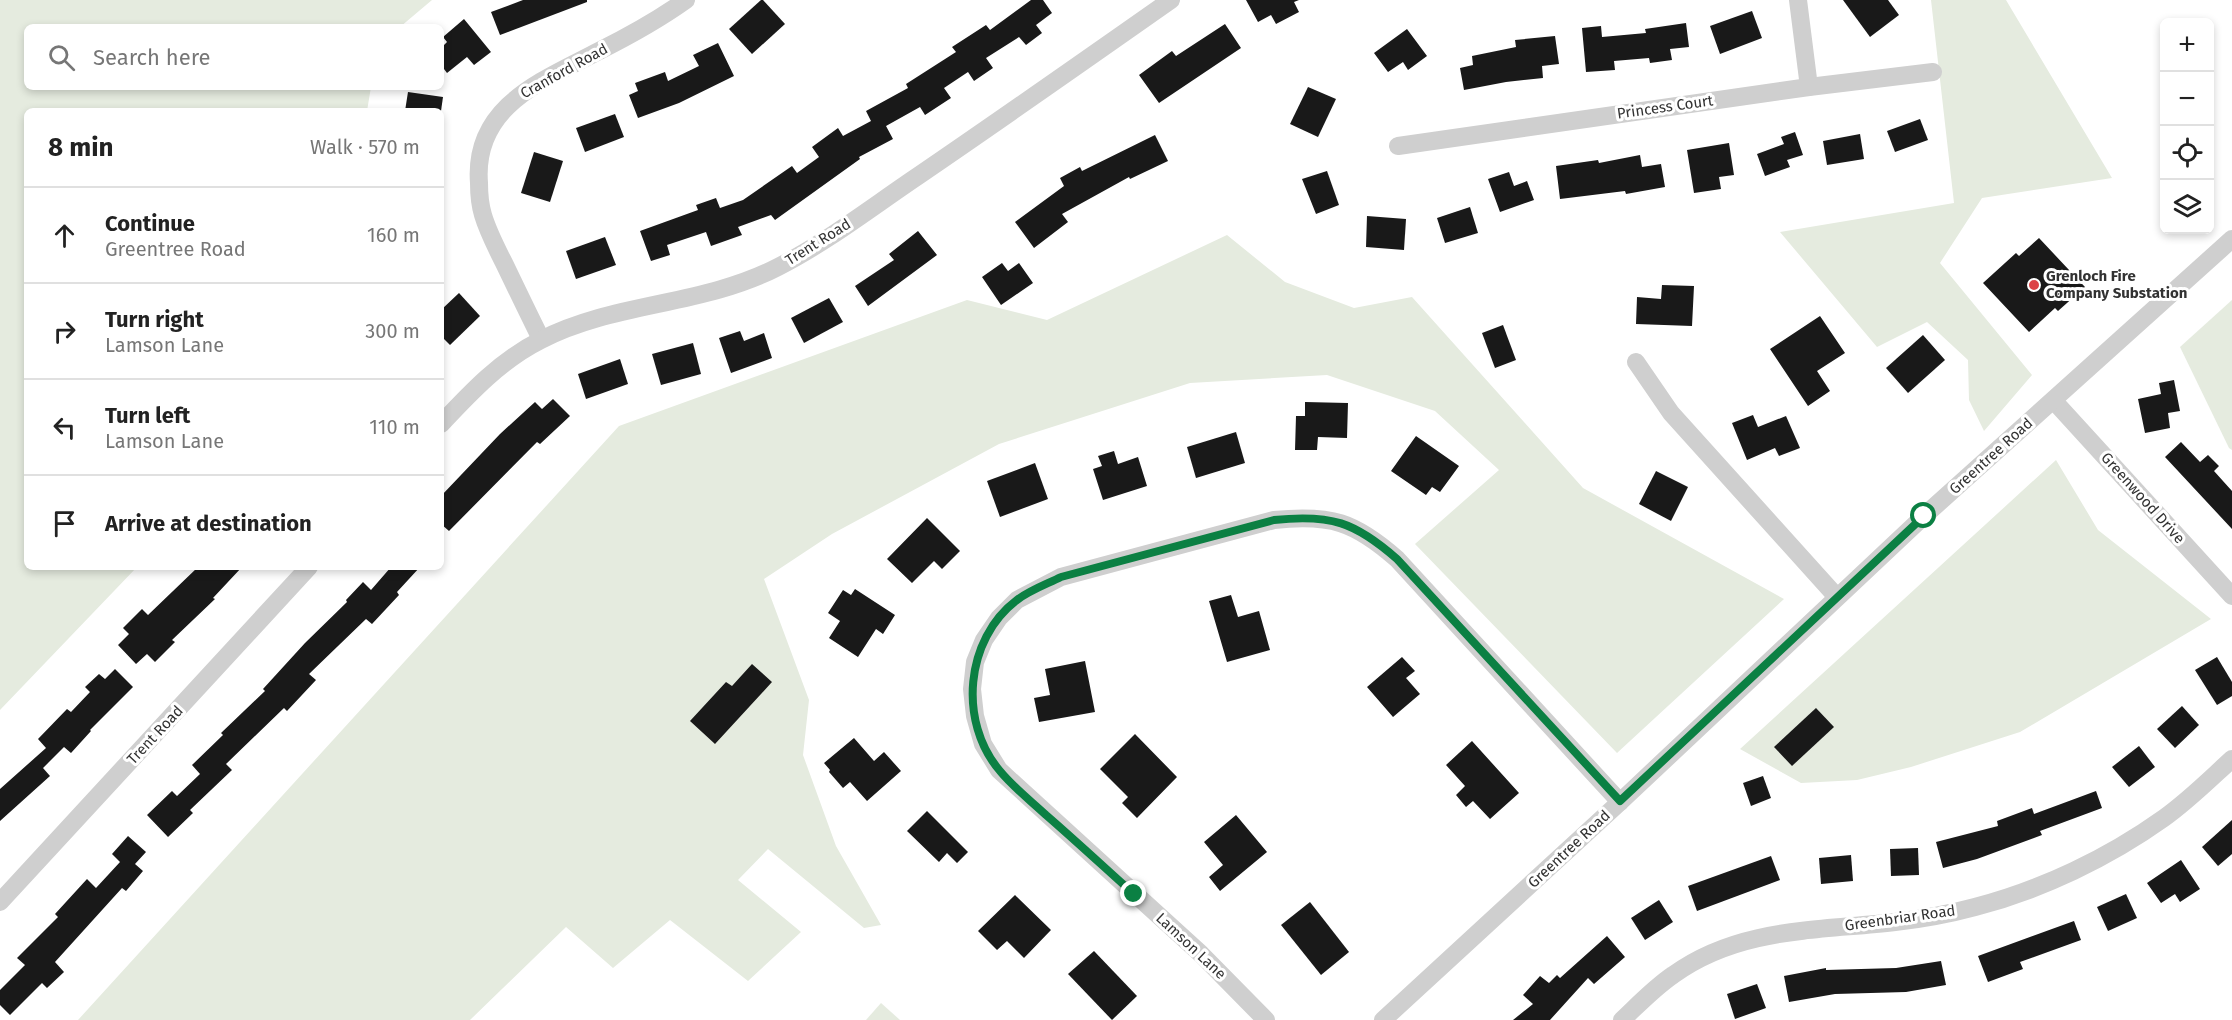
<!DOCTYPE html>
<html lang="en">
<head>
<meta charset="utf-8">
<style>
	body { margin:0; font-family:"Fira Sans",sans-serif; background:#f6f6f6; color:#222 }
	.controls { position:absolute; right:18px; top:18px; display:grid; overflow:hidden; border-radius:9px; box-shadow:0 3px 9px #0003 }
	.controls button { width:54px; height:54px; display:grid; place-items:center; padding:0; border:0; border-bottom:2px solid #e0e0e0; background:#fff; color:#222; font:30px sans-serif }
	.stop { position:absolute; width:18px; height:18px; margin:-14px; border:4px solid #0b8043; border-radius:50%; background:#fff }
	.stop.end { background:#0b8043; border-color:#fff; box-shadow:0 2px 6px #0008 }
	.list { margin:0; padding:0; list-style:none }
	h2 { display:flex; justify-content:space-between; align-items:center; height:78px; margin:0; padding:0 24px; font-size:26px }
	h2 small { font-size:20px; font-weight:400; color:#767676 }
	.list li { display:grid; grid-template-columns:39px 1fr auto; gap:18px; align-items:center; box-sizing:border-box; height:96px; padding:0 24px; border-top:2px solid #e0e0e0 }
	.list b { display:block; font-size:22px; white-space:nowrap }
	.list p { margin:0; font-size:20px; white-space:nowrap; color:#767676 }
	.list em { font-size:20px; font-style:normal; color:#767676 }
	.icon { flex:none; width:33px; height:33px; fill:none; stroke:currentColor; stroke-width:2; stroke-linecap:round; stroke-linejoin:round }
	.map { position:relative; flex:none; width:2232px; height:1020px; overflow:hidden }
	.search { position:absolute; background:#fff; box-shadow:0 3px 9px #0003; left:24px; top:24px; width:420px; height:66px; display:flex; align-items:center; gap:15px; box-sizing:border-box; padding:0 21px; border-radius:9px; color:#767676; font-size:22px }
	.panel { position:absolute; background:#fff; box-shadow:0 3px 9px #0003; left:24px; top:108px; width:420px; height:462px; border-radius:9px }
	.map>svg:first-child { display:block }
</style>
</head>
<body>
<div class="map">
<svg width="2232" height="1020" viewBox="0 0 2232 1020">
	<rect width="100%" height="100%" fill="#fff"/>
	<g fill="#e5ebdf">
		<path d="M0 0H432L400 27H27V87H371L367 111H27V567H137L0 710Z"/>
		<path d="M1931 0H2006L2112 178 1982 198 1940 263 2032 375 1984 431 1969 400 1968 360 1927 322 1877 347 1780 232 1954 203Z"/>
		<path d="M1227 235 1285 282 1354 308 1412 297 1583 488 1784 599 1617 753 1415 544 1499 470 1435 411 1327 375 1190 383 999 444 832 534 764 579 809 700 803 755 836 846 881 925 864 928 768 849 738 880 801 932 748 981 670 920 613 968 566 927 470 1020H78L619 426 967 300 1047 320Z"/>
		<path d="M2232 300V450L2229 448 2180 347Z"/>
		<path d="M2056 460 2098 530 2211 619 2020 732 1911 767 1857 780 1801 783 1740 749Z"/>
		<path d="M881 1003 900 1020H866Z"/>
	</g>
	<g fill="#191919">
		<path d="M523 0H587V2L500 35 491 12Z"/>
		<path d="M761 0H763L785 24 752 54 729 29Z"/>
		<path d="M1031 0H1043L1052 13 1036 25 1042 33 1026 45 1019 37 986 58 993 68 974 81 968 72 944 88 951 98 925 115 920 107 886 126 893 139 859 157 860 159 775 220 771 215 738 227 742 235 711 246 706 232 667 245 670 255 651 261 640 231 698 210 696 205 716 198 720 208 743 200 792 166 797 173 819 157 812 147 838 128 843 136 871 121 866 111 908 88 906 84 956 52 952 47 986 25 990 30Z"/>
		<path d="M1246 0H1299L1294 2 1299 12 1276 24 1271 15 1258 22Z"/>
		<path d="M1843 0H1888L1899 15 1870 37Z"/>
		<path d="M1752 11 1762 38 1720 54 1710 26Z"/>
		<path d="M464 19 491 52 474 65 467 57 447 73 441 65V48L447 42 443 37Z"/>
		<path d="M1686 23 1689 47 1670 49 1672 60 1650 63 1649 58 1614 61 1615 70 1586 72 1582 28 1601 26 1602 37 1646 33 1645 29Z"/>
		<path d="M1225 24 1241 48 1159 103 1139 75 1172 51 1176 56Z"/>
		<path d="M1407 29 1427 56 1408 70 1403 62 1388 72 1374 53Z"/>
		<path d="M1555 36 1559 64 1542 66 1543 78 1506 82 1464 90 1460 68 1473 65 1472 56 1516 47 1515 40Z"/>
		<path d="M718 43 734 76 679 103 638 118 629 95 638 91 635 83 665 72 668 81 699 66 693 55Z"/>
		<path d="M1308 87 1336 99 1318 137 1290 124Z"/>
		<path d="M408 92 443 97 441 111H405Z"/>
		<path d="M615 114 624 137 585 152 576 128Z"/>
		<path d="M1920 119 1928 140 1895 152 1887 131Z"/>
		<path d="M1795 132 1803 155 1787 160 1790 167 1765 176 1757 154 1784 144 1781 137Z"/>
		<path d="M1860 134 1864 159 1827 165 1823 141Z"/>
		<path d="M1155 135 1168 161 1130 179 1129 177 1062 214 1068 222 1034 248 1015 222 1064 186 1060 178 1080 167 1082 171Z"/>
		<path d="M1729 143 1734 175 1719 177 1721 189 1694 193 1687 150Z"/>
		<path d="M534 152 563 161 550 202 521 193Z"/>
		<path d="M1640 155 1642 167 1661 164 1665 187 1626 194 1625 191 1560 199 1556 166 1598 160 1599 163Z"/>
		<path d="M1327 171 1339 205 1316 214 1302 179Z"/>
		<path d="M1509 172 1514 186 1527 181 1534 200 1500 212 1488 179Z"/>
		<path d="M1470 207 1478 233 1445 243 1437 218Z"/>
		<path d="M1367 216 1406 219 1404 250 1366 247Z"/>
		<path d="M918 231 937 255 868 306 855 286 894 260 889 254Z"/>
		<path d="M605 237 616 265 576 279 566 251Z"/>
		<path d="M2039 238 2085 287 2058 311 2055 308 2029 332 1983 283 2016 253 2019 256Z"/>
		<path d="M1002 263 1008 271 1019 263 1033 283 1001 305 982 277Z"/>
		<path d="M1662 285 1694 286 1692 326 1636 324 1637 297 1661 299Z"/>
		<path d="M459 293 480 316 450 345 441 336V310Z"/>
		<path d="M829 298 843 322 804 343 791 318Z"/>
		<path d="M1820 316 1845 353 1817 371 1830 391 1808 406 1770 349Z"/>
		<path d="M1503 325 1516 360 1495 368 1482 333Z"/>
		<path d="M740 331 744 341 764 333 772 358 731 373 719 338Z"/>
		<path d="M1923 335 1945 360 1908 393 1886 368Z"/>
		<path d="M693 343 701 374 661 385 652 354Z"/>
		<path d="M620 359 628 384 586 399 578 374Z"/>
		<path d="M2174 380 2180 411 2168 413 2170 428 2145 433 2138 399 2161 394 2159 383Z"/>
		<path d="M553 399 570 416 540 444 537 442 449 531 441 524V496L500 434 535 402 542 409Z"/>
		<path d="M1305 402 1348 403 1347 438 1318 437 1317 450H1295L1296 416H1305Z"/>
		<path d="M1753 415 1758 427 1786 416 1800 448 1779 456 1775 448 1747 460 1732 423Z"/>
		<path d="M1236 432 1245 463 1196 478 1187 447Z"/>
		<path d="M1416 436 1459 466 1440 492 1432 487 1426 495 1391 471Z"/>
		<path d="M2181 442 2200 462 2208 455 2219 466 2214 471 2232 491V529L2165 457Z"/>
		<path d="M1114 451 1118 464 1138 457 1147 486 1103 500 1093 469 1102 466 1098 456Z"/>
		<path d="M1035 463 1048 499 1000 517 987 481Z"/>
		<path d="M1656 471 1688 487 1671 521 1639 504Z"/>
		<path d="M927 518 960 551 942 569 934 561 912 583 887 559Z"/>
		<path d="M198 567H242L213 598 215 599 172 640 175 642 155 662 147 654 136 664 118 645 129 634 123 628 142 609 148 615Z"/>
		<path d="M391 567H420L397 592 399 595 372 624 366 619 309 674 316 680 287 711 284 708 226 764 232 770 190 810 193 813 168 837 147 815 172 791 177 796 200 774 192 765 223 735 221 733 265 691 263 689 305 643 347 602 346 600 363 582 371 590Z"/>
		<path d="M855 589 895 615 883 634 876 629 858 657 829 638 840 621 828 613 843 590 851 595Z"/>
		<path d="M1231 595 1238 617 1259 611 1270 650 1227 662 1209 601Z"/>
		<path d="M1402 657 1415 671 1406 678 1420 694 1393 717 1367 687Z"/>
		<path d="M2217 657 2232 682V696L2217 705 2195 670Z"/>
		<path d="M1085 661 1095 712 1039 722 1034 698 1050 695 1045 669Z"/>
		<path d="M752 664 772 682 715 744 690 721 726 682 732 686Z"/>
		<path d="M115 669 133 687 90 730 91 731 71 753 64 747 43 768 50 776 0 821V789L46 748 38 739 67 709 71 712 90 692 85 687 99 674 105 679Z"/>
		<path d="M2182 706 2199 725 2175 748 2157 729Z"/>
		<path d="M1816 708 1834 727 1792 766 1774 747Z"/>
		<path d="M1135 734 1177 777 1137 818 1122 803 1128 797 1100 769Z"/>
		<path d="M854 738 874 761 884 752 901 771 867 801 850 782 843 788 829 772 830 770 824 763Z"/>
		<path d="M1472 741 1519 793 1490 819 1473 801 1466 807 1456 795 1465 786 1446 765Z"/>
		<path d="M2139 746 2155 767 2129 787 2112 767Z"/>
		<path d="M1763 776 1771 798 1751 806 1743 783Z"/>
		<path d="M2096 791 2102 808 2040 831 2042 835 1977 859 1943 868 1936 842 1998 826 1997 821 2032 808 2034 814Z"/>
		<path d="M927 811 968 852 957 863 947 853 939 862 907 831Z"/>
		<path d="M1236 815 1267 852 1220 891 1209 877 1223 865 1204 842Z"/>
		<path d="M2232 820V854L2218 866 2202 847Z"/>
		<path d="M128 836 146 852 135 864 143 871 126 891 122 888 55 962 64 972 47 988 42 983 10 1015 0 1005V990L25 965 17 958 58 917 55 914 87 879 96 888 120 862 112 854Z"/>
		<path d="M1918 848 1919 875 1891 876 1890 849Z"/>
		<path d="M1851 855 1853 881 1821 884 1819 858Z"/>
		<path d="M1771 856 1780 880 1697 911 1688 886Z"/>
		<path d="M2181 860 2200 889 2180 902 2175 894 2161 903 2147 883Z"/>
		<path d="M2126 894 2137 918 2108 931 2097 907Z"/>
		<path d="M1015 895 1051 930 1024 958 1007 941 997 950 978 931Z"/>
		<path d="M1659 900 1673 922 1645 940 1631 918Z"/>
		<path d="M1310 902 1349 952 1321 975 1281 925Z"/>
		<path d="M2074 921 2081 940 2020 962 2023 969 1988 982 1978 956Z"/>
		<path d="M1607 936 1625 957 1594 984 1588 978 1550 1020H1513L1533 1004 1523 995 1540 976 1549 983 1557 975 1560 978Z"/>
		<path d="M1094 951 1137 996 1112 1020 1068 974Z"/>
		<path d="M1941 961 1946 985 1906 992 1835 994 1789 1002 1784 976 1826 968V970L1896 968Z"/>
		<path d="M1757 984 1766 1008 1735 1019 1727 994Z"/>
	</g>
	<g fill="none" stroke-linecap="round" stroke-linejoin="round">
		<g stroke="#cfcfcf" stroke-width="18">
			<path d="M1798 0 1809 87"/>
			<path d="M1398 146 1809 87 1933 72"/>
			<path d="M541 339C529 315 517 290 505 265 497 249 488 232 483 215 480 205 479 193 479 183 473 106 542 81 599 51 629 36 658 20 686 0"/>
			<path d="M1636 362 1671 413 1836 596"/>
			<path d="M2054 401 2232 596"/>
			<path d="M441 424C471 392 501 360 541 340 614 302 703 306 778 267 827 242 872 207 918 176 1003 118 1087 59 1171 0"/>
			<path d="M0 902 309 567"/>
			<path d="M1266 1020 1201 954 999 770 983 744 975 716 972 689 975 662 984 640 999 618 1017 600 1061 577 1274 520C1331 514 1355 522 1397 559L1620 802"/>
			<path d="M1383 1020 1620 802 1924 516 2232 239"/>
			<path d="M1622 1020C1638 1005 1654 988 1673 975 1739 927 1818 931 1895 922 1922 919 1949 914 1975 907 2041 890 2108 858 2164 818 2188 801 2210 779 2232 759"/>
		</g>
	</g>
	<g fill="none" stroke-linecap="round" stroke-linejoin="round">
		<path stroke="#0b8043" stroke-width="8" d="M1134 894C1105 868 1076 841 1046 815 1031 801 1013 787 1000 771 958 722 965 639 1017 600 1030 590 1047 584 1061 577L1274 520C1331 514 1355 522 1397 559L1620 801 1924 516"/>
	</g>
	<circle fill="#dc4246" stroke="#fff" stroke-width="2" cx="2034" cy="285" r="6"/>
	<g text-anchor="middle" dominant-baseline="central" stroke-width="6" stroke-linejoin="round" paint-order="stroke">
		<g font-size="15" fill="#323232" stroke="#fff">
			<text transform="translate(564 71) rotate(-29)">Cranford Road</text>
			<text transform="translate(1665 107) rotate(-8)">Princess Court</text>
			<text transform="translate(818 242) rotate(-32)">Trent Road</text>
			<text transform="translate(1991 456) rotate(-42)">Greentree Road</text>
			<text transform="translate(2143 498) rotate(48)">Greenwood Drive</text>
			<text transform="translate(155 735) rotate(-47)">Trent Road</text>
			<text transform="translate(1569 849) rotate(-43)">Greentree Road</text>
			<text transform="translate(1900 918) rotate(-8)">Greenbriar Road</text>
			<text transform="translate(1191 946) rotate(43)">Lamson Lane</text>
		</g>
		<g font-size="15" font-weight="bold" fill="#323232" stroke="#fff" text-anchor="start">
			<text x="2046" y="276">Grenloch Fire<tspan x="2046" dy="17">Company Substation</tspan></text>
		</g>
	</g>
</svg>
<div class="controls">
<button>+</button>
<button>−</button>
<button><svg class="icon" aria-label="locate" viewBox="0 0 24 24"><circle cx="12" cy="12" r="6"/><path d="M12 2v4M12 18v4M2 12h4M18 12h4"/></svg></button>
<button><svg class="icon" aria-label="layers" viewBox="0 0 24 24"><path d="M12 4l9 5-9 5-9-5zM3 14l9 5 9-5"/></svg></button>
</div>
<div class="stop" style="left:1924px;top:516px"></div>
<div class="stop end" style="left:1134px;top:894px"></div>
<div class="search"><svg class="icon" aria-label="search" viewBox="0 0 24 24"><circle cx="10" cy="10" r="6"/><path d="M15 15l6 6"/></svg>Search here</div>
<section class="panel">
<h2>8 min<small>Walk · 570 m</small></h2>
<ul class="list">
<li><svg class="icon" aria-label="ahead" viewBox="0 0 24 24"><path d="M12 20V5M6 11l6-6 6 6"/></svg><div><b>Continue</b><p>Greentree Road</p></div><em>160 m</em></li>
<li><svg class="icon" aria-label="right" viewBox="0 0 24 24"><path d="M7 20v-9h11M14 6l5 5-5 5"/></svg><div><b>Turn right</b><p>Lamson Lane</p></div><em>300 m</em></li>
<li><svg class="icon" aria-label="left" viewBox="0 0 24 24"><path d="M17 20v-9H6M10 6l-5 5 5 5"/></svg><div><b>Turn left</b><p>Lamson Lane</p></div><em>110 m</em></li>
<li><svg class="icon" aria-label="arrive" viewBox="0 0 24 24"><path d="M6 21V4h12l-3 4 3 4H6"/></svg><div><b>Arrive at destination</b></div></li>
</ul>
</section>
</div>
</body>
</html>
